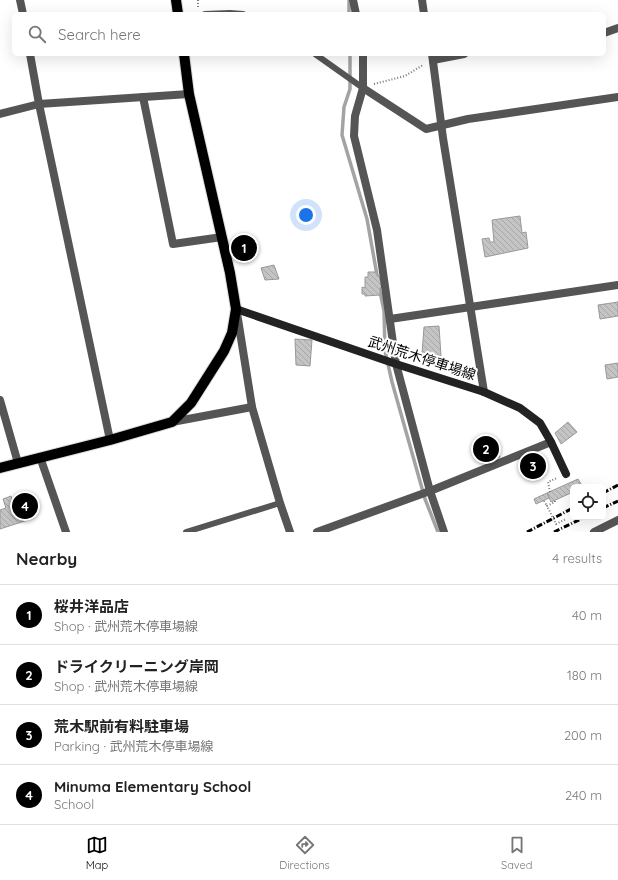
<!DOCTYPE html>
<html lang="en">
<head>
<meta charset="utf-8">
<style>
	body { margin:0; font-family:Quicksand,"Noto Sans JP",sans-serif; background:#f2f2f2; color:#222 }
	.controls { position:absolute; right:12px; bottom:12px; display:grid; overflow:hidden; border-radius:6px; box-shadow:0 4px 16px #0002 }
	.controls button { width:36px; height:36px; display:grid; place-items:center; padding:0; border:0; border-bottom:1px solid #e0e0e0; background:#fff; color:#222; font:20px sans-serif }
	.you { position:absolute; left:306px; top:215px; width:14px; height:14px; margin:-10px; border:3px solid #fff; border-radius:50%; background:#1a73e8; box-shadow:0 0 0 6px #1a73e833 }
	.badge { display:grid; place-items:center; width:26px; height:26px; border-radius:50%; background:#000; color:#fff; font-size:13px; font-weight:700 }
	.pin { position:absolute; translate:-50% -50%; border:2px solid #fff; box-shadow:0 1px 4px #0006 }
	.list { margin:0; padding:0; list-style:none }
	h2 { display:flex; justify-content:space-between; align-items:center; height:52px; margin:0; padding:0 16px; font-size:17px }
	h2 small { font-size:13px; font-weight:400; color:#767676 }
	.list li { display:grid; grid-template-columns:26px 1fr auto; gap:12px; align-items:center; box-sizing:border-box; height:60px; padding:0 16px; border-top:1px solid #e0e0e0 }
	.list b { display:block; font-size:15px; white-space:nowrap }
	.list p { margin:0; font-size:13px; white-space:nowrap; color:#767676 }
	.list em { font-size:13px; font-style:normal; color:#767676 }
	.icon { flex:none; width:22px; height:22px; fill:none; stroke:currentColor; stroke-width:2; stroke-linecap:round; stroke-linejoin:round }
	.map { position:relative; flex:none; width:618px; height:532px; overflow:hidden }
	.search { position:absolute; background:#fff; box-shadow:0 4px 16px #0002; left:12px; right:12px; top:12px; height:44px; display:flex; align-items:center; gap:10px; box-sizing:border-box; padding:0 14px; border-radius:6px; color:#767676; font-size:15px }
	.sheet { height:292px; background:#fff }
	nav { display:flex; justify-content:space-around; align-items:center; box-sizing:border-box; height:56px; border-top:1px solid #e0e0e0; background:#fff; font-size:11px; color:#767676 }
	nav a { display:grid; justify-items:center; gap:2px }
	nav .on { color:#000 }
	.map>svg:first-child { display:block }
</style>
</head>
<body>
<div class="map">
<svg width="618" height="532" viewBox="0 0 618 532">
	<defs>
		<pattern id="building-back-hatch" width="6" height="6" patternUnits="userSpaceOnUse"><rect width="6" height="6" fill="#c4c4c4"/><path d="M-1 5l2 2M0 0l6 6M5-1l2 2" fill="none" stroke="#a7a7a7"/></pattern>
	</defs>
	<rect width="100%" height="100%" fill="#fff"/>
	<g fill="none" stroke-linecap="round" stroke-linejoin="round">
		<g stroke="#a3a3a3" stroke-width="3.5">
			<path d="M349 0V14"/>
			<path d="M350 54V89L344 107 342 135 367 219 377 275"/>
			<path d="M379 287 384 311 385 351 392 382 425 499 438 532"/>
		</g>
	</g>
	<g fill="url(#building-back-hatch)" stroke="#999">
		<path d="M520 216 522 233 526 232 528 248 485 257 482 239 489 238 490 242H494L492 220Z"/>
		<path d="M253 238 256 251 234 257 231 244Z"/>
		<path d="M274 265 279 279 265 280 261 268Z"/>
		<path d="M368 272H377V276H379L382 287 380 288V295L365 296V294H362V287L365 288V277H368Z"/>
		<path d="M618 302V316L600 319 598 305Z"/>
		<path d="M439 326 441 356 422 354 424 327Z"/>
		<path d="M295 339 312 340 310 366 296 365Z"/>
		<path d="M618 363V377L607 379 605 365Z"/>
		<path d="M568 422 577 432 561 444 555 433Z"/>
		<path d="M491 436 500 457 482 463 474 442Z"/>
		<path d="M578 479 583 487H573V492L551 502 547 493Z"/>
		<path d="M547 493 549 498 536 504 534 499Z"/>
		<path d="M11 496 14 505 28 501 34 518 0 529V510L6 508 3 499Z"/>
	</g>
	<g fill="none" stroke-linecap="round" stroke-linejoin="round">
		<g stroke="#dbdbdb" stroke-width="12">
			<g id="primary">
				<path d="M176 0 178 14"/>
				<path d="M0 468 110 440 172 422 191 403 224 351 232 333 236 309 230 273 189 94 184 54"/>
			</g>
		</g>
		<g stroke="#777" stroke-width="2" stroke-dasharray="1 2" stroke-linecap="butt">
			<path d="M198 0V9"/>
			<path d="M374 84 405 76 423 65"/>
			<path d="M550 492 548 482 557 478"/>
			<path d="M544 501 547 506"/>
			<path d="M555 501V502L547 506 556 524 566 519"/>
		</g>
		<g stroke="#555" stroke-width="6">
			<path d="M205 14 230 13 243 14"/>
			<path d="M315 54 363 88"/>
			<path d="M186 532 280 503"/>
		</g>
		<g stroke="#555" stroke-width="8">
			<path d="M20 0 23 14"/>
			<path d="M353 0 356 14"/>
			<path d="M422 0 424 14"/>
			<path d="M604 33 618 28"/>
			<path d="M30 54 39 104 110 440"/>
			<path d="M363 54V88L355 116 354 136 377 230 396 364 430 491 444 532"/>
			<path d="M432 54 443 138 484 392"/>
			<path d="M433 60 464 54"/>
			<path d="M363 88 426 129 468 119 618 97"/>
			<path d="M143 97 173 244 222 237"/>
			<path d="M0 114 39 104 189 94"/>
			<path d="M237 313 252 407 280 503 290 532"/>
			<path d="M390 319 618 285"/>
			<path d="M0 400 18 463"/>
			<path d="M172 422 252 407"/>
			<path d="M40 457 66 532"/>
			<path d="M317 532 430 491 551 442"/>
			<path d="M594 532 618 520"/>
		</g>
		<path stroke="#222" stroke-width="8" d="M236 309 396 364 484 392 520 408 540 423 551 442 566 474"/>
		<use href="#primary" stroke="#000" stroke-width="10"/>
		<g stroke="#000" stroke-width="3" stroke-dasharray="6 2 1 2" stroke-linecap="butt">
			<path d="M603 493 618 485"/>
			<path d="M603 508 618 501"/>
			<path d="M527 532 573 508"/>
			<path d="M554 532 585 517"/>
		</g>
	</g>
	<g text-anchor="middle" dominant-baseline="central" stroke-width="4" stroke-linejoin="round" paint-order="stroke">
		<g font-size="14" fill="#000" stroke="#fff">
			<text transform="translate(422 358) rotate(18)">武州荒木停車場線</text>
		</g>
	</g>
</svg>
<div class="controls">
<button><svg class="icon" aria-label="locate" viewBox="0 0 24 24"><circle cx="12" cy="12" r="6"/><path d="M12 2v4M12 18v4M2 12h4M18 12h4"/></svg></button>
</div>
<div class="you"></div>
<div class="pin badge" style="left:244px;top:248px">1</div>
<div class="pin badge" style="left:486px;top:449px">2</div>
<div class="pin badge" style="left:533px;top:466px">3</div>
<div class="pin badge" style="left:25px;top:506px">4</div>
<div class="search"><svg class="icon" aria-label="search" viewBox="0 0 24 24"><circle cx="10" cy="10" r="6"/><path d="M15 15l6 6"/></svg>Search here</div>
</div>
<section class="sheet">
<h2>Nearby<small>4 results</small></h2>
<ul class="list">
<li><span class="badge">1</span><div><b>桜井洋品店</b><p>Shop · 武州荒木停車場線</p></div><em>40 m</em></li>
<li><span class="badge">2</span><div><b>ドライクリーニング岸岡</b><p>Shop · 武州荒木停車場線</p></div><em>180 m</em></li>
<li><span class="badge">3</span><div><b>荒木駅前有料駐車場</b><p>Parking · 武州荒木停車場線</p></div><em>200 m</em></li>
<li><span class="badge">4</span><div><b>Minuma Elementary School</b><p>School</p></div><em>240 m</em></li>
</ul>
</section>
<nav>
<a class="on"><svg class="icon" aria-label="map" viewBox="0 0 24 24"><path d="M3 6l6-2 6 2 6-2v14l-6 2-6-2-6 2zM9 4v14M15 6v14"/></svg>Map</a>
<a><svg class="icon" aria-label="directions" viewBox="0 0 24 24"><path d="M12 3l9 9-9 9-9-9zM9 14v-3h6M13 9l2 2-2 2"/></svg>Directions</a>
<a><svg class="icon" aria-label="saved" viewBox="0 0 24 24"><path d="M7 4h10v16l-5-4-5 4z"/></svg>Saved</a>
</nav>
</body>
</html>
